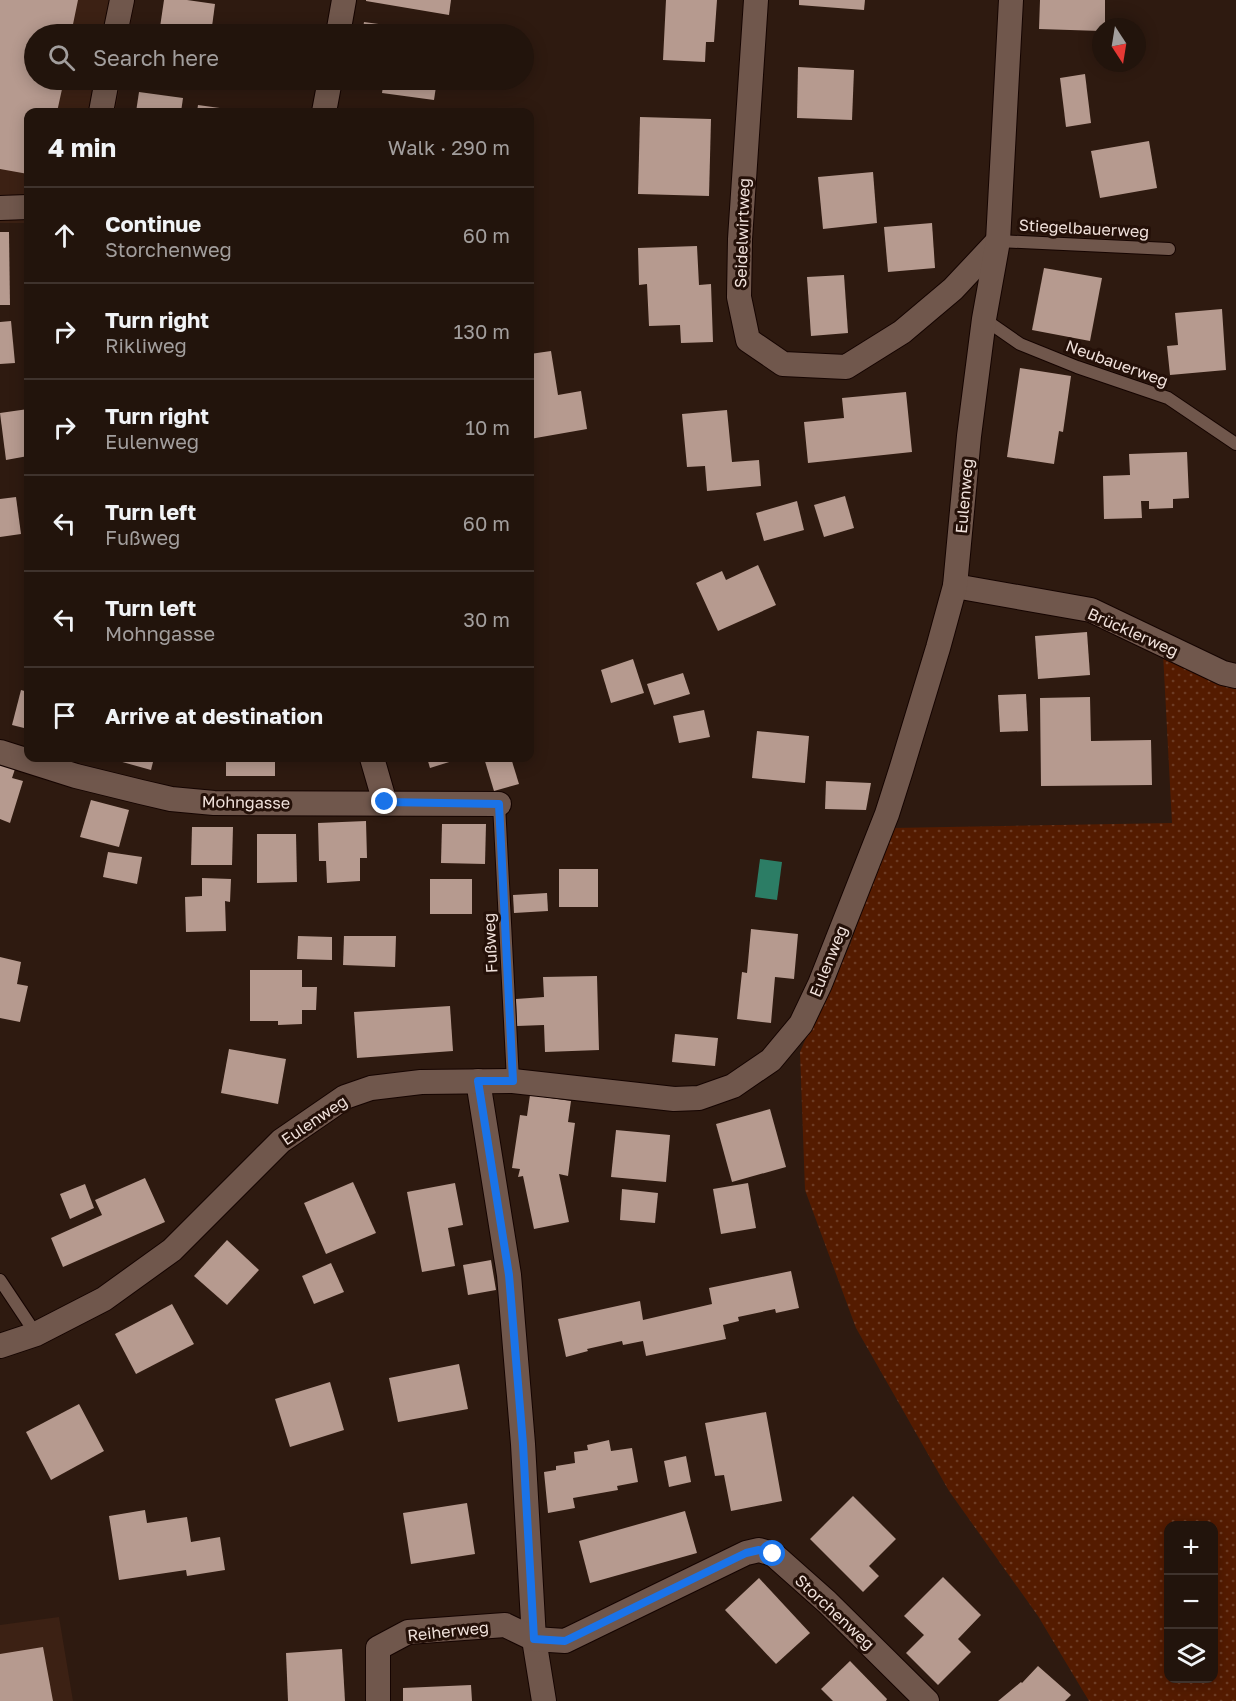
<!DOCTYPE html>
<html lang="en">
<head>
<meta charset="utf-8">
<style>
	body { margin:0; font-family:"Golos Text",sans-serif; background:#2a1d15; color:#f1f3f6 }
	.controls { position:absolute; right:18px; bottom:18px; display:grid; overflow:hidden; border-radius:12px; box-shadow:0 3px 15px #0003 }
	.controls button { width:54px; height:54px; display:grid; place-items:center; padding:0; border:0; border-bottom:2px solid #3f332d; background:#22140c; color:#f1f3f6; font:30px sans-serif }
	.compass { position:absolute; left:1092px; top:18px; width:54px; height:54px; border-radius:50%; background:#22140c; box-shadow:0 3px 15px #0003; rotate:168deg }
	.stop { position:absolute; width:18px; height:18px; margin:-14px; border:4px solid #1a73e8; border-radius:50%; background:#fff }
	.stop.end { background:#1a73e8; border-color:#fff; box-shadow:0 2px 6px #0008 }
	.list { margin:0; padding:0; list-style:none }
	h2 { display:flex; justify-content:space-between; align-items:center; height:78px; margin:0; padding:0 24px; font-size:26px }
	h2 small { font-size:20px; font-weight:400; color:#a29e9d }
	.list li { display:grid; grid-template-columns:39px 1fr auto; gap:18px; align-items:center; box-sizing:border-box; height:96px; padding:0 24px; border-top:2px solid #3f332d }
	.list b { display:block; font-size:22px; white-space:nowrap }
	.list p { margin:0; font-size:20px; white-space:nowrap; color:#a29e9d }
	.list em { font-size:20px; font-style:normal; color:#a29e9d }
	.icon { flex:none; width:33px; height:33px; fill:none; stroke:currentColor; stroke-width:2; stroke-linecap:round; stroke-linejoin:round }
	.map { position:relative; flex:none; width:1236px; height:1701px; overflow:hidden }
	.search { position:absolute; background:#22140c; box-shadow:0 3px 15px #0003; left:24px; top:24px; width:510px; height:66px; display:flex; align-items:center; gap:15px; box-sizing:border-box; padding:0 21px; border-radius:33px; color:#a29e9d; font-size:22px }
	.panel { position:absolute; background:#22140c; box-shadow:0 3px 15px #0003; left:24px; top:108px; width:510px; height:654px; border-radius:12px }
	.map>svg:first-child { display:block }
</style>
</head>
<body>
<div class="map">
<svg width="1236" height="1701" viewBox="0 0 1236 1701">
	<defs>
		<pattern id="grass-dots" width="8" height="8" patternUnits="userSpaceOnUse" patternTransform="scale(1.5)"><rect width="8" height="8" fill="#541b00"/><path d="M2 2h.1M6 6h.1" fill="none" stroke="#6d3c25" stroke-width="1.8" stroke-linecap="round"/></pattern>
	</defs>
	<rect width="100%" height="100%" fill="#2e1a10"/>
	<g fill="#3c2114">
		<path d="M0 0H135L129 34H34V80H121L115 112H28V223H0Z"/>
		<path d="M59 1617 73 1701H0V1625Z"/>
	</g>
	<path fill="url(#grass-dots)" fill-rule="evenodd" d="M1163 653 1236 680V1701H1089L1038 1616 949 1491 856 1328 805 1190 800 1052 812 1024 850 945 891 828 1172 823ZM1168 1526H1214V1678H1168Z"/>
	<path fill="#2c7d65" d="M760 859 782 862 777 900 755 897Z"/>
	<g fill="#b69a8f">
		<path d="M0 0H78L71 34H34V80H64L57 112H28V174L0 169Z"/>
		<path d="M164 0H187L215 4 211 34H159Z"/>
		<path d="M366 0H451L449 15 366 1Z"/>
		<path d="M666 0H717L714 42H706L705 62 663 60Z"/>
		<path d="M799 0H865L864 10 799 5Z"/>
		<path d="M1040 0H1105V27H1101V31L1039 29Z"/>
		<path d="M364 22 393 26V31L410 33V34H362Z"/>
		<path d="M798 67 854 70 852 120 797 118Z"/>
		<path d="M1085 74 1091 123 1066 127 1060 78Z"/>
		<path d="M160 80H194L193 90 160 85Z"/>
		<path d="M384 80H437L434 100 382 93Z"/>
		<path d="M139 92 183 98 181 112H136Z"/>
		<path d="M198 105 227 109V112H197Z"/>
		<path d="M640 117 711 119 709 196 638 194Z"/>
		<path d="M1149 141 1157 188 1100 198 1091 151Z"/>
		<path d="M873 172 877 223 823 229 818 177Z"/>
		<path d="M932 223 935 268 888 272 884 227Z"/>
		<path d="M0 232H9L10 305H0Z"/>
		<path d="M697 246 699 285 711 284 713 342 681 343 680 325 649 326 647 284 639 285 638 248Z"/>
		<path d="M1044 268 1102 278 1090 341 1032 330Z"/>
		<path d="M844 275 848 333 811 336 807 277Z"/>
		<path d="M1222 309 1226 370 1170 375 1167 346 1178 345 1175 313Z"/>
		<path d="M11 321 15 363 0 364V322Z"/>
		<path d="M551 351 558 395 581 391 587 429 530 439V354Z"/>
		<path d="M1020 368 1071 376 1063 432 1059 431 1054 464 1007 457Z"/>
		<path d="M906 392 912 452 808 463 804 422 844 418 842 398Z"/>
		<path d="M28 409V456L6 460 0 413Z"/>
		<path d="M727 410 732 462 759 460 761 486 707 491 705 466 687 467 682 414Z"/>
		<path d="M1187 452 1189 498 1173 499V508L1149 509V501H1141L1142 518 1104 519 1103 476 1130 475 1129 454Z"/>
		<path d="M845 496 854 528 824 537 814 505Z"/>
		<path d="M16 497 21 534 0 537V499Z"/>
		<path d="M797 501 804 530 764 541 756 513Z"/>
		<path d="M758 565 776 605 718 631 696 583 722 571 726 580Z"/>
		<path d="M1087 632 1090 675 1038 679 1035 636Z"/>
		<path d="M633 659 644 693 611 703 601 670Z"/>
		<path d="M683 673 690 694 654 705 647 684Z"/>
		<path d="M21 690 28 692V729L12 725Z"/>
		<path d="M1026 694 1028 731 1000 732 998 695Z"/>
		<path d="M1090 697 1091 741 1151 740 1152 785 1041 786 1040 698Z"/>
		<path d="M704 710 710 737 679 743 673 716Z"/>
		<path d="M757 731 809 736 805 783 752 778Z"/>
		<path d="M108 758H154L151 770Z"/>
		<rect x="226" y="758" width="49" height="18"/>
		<path d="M427 758H462L430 768Z"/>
		<path d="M484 758H511L519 784 494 791Z"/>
		<path d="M0 765 15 769 12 778 23 781 10 823 0 819Z"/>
		<path d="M826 781 871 783 866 810 825 809Z"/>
		<path d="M91 800 129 810 119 847 80 837Z"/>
		<path d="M366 821 367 858H360V881L327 883 326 861H319L318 823Z"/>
		<path d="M442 824H486L485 864 441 863Z"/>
		<path d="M192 827H233L232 865H191Z"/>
		<path d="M257 834H296L297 882 257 883Z"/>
		<path d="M108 852 142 857 137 884 103 877Z"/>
		<rect x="559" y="869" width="39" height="38"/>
		<path d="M202 878 231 879 230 902 225 901 226 931 186 932 185 897 202 896Z"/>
		<rect x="430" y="879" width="42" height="35"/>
		<path d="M547 893 548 911 514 913 513 895Z"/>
		<path d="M751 929 798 934 794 979 775 977 771 1023 737 1019 742 972 747 973Z"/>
		<path d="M298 936 332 937V960L297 959Z"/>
		<path d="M344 936H396L395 967 343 965Z"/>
		<path d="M0 957 21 962 17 984 28 986 20 1022 0 1018Z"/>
		<path d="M250 970H302V987H317L316 1010H302V1024L278 1025V1021H250Z"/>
		<path d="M597 976 599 1050 545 1052 544 1025 517 1026 516 999 544 997 543 977Z"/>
		<path d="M450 1006 453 1051 357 1058 354 1012Z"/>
		<path d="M675 1034 718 1038 715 1066 672 1062Z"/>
		<path d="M229 1049 286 1059 278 1104 221 1093Z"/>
		<path d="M530 1095 571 1101 568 1122 575 1123 568 1176 559 1174 569 1222 534 1229 523 1176 518 1177 520 1169 512 1168 520 1115 527 1116Z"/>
		<path d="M770 1109 786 1167 732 1182 716 1124Z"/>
		<path d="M616 1130 670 1135 666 1182 611 1177Z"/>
		<path d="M145 1178 165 1222 63 1267 51 1238 102 1215 95 1200Z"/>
		<path d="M353 1182 376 1233 326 1254 304 1203Z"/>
		<path d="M455 1183 463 1225 448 1228 455 1266 422 1272 407 1192Z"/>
		<path d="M748 1183 756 1228 721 1234 713 1189Z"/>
		<path d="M85 1184 94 1208 70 1219 60 1194Z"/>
		<path d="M622 1189 658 1193 655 1223 620 1220Z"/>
		<path d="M227 1240 259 1270 227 1305 194 1276Z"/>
		<path d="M491 1260 496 1290 468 1295 463 1265Z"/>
		<path d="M331 1263 344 1292 314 1304 302 1276Z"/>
		<path d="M791 1271 799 1308 776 1313 775 1309 738 1317 739 1321 723 1325 726 1339 646 1356 643 1341 623 1345 622 1341 587 1349 588 1351 566 1357 558 1319 640 1301 643 1320 712 1304 709 1288Z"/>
		<path d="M172 1304 194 1344 136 1374 115 1334Z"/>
		<path d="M459 1364 468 1409 398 1422 389 1378Z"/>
		<path d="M330 1382 344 1430 290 1447 275 1399Z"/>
		<path d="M79 1404 104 1451 51 1480 26 1432Z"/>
		<path d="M766 1412 782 1501 731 1511 724 1475 715 1476 705 1423Z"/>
		<path d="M609 1440 611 1451 632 1448 638 1482 617 1486 618 1490 573 1498 575 1508 548 1513 544 1472 556 1470V1466L575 1463 574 1452 588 1450 587 1445Z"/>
		<path d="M686 1456 691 1482 669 1487 664 1461Z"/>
		<path d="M853 1496 896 1539 869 1566 879 1576 863 1592 810 1539Z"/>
		<path d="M467 1503 475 1554 411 1564 403 1513Z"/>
		<path d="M145 1510 147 1523 187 1517 191 1542 220 1537 225 1570 187 1576 186 1570 119 1580 109 1516Z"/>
		<path d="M685 1511 697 1553 590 1583 579 1541Z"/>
		<path d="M943 1577 981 1615 958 1639 971 1652 938 1685 906 1653 924 1635 904 1616Z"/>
		<path d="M759 1578 810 1633 776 1664 725 1610Z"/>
		<path d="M43 1647 53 1701H0V1654Z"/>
		<path d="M342 1649 345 1701H288L286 1653Z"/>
		<path d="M850 1661 887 1699 886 1701H833L821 1689Z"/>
		<path d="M1038 1666 1071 1695 1065 1701H998L1021 1682 1022 1683Z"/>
		<path d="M471 1685 472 1701H403V1688Z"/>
	</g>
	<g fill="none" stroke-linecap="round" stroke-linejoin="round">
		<g stroke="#150401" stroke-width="14">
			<g id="service">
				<path d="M998 241 1169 249"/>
				<path d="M984 319 1020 344 1077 367 1168 398 1236 444"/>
				<path d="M499 804 513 1081"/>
				<path d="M0 1280 36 1334"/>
			</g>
		</g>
		<g stroke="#150401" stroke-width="26">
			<g id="minor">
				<path d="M756 0 740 239 739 297 748 340 783 364 846 367 902 332 953 289 998 241"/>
				<path d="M115 34 122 0"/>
				<path d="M338 34 344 0"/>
				<path d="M101 112 107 80"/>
				<path d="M324 112 330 80"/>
				<path d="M0 208 28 207"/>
				<path d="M955 586 1091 610 1223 673 1236 676"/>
				<path d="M0 752 76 776 141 792 171 799 214 803 499 804"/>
				<path d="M372 758 385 803"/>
				<path d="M478 1081 509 1275 523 1444 534 1639 544 1701"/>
				<path d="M0 1346 36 1334 104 1299 172 1250 281 1141 345 1097 371 1088 421 1082 513 1081 674 1099 699 1098 733 1086 771 1060 801 1024 820 984 887 814 901 770 938 648 955 586 969 436 984 319 998 241 1011 0"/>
				<path d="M378 1701V1648L408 1632 505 1625 534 1639 565 1641 746 1553 759 1550 773 1554 827 1602 927 1701"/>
			</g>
		</g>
		<use href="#service" stroke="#70574c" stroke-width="12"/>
		<use href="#minor" stroke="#70574c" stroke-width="24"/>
	</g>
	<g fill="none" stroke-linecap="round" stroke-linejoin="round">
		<path stroke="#1a73e8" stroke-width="8" d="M385 802 499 804 513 1081H478L509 1275 523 1444 534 1639 565 1641 746 1553 759 1550 773 1554"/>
	</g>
	<g text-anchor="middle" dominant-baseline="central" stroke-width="6" stroke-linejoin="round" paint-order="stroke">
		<g font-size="16" fill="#f0e1db" stroke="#241008">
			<text transform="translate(1084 228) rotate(3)">Stiegelbauerweg</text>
			<text transform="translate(742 233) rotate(-88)">Seidelwirtweg</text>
			<text transform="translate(1117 363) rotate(20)">Neubauerweg</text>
			<text transform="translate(964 496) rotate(-85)">Eulenweg</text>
			<text transform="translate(1133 632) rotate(24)">Brücklerweg</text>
			<text transform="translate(246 802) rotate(1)">Mohngasse</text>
			<text transform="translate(490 943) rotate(-93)">Fußweg</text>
			<text transform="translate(828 961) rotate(-68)">Eulenweg</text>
			<text transform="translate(314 1120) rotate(-34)">Eulenweg</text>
			<text transform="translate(835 1612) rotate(43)">Storchenweg</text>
			<text transform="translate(448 1631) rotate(-6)">Reiherweg</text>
		</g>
	</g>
</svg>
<div class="controls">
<button>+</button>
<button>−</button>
<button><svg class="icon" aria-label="layers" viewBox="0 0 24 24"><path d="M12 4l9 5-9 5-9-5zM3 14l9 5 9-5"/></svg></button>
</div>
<svg class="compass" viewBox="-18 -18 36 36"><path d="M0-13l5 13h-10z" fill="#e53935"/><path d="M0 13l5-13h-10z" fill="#a29e9d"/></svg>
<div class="stop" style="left:773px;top:1554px"></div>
<div class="stop end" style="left:385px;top:802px"></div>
<div class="search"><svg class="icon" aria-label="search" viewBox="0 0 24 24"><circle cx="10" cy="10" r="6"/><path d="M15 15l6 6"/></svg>Search here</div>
<section class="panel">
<h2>4 min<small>Walk · 290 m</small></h2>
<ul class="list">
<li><svg class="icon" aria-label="ahead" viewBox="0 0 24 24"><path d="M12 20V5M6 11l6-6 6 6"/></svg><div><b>Continue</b><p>Storchenweg</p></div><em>60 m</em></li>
<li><svg class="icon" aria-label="right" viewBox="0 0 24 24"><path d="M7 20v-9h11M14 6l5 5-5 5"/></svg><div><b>Turn right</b><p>Rikliweg</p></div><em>130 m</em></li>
<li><svg class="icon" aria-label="right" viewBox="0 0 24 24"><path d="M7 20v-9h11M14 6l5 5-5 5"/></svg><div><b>Turn right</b><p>Eulenweg</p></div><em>10 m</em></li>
<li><svg class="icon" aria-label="left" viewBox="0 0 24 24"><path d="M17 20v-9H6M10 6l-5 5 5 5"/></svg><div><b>Turn left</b><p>Fußweg</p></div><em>60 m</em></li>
<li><svg class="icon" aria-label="left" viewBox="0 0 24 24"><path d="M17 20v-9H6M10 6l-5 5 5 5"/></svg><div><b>Turn left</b><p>Mohngasse</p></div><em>30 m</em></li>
<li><svg class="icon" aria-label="arrive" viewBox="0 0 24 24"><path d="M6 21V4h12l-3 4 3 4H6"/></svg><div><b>Arrive at destination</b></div></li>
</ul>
</section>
</div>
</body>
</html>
